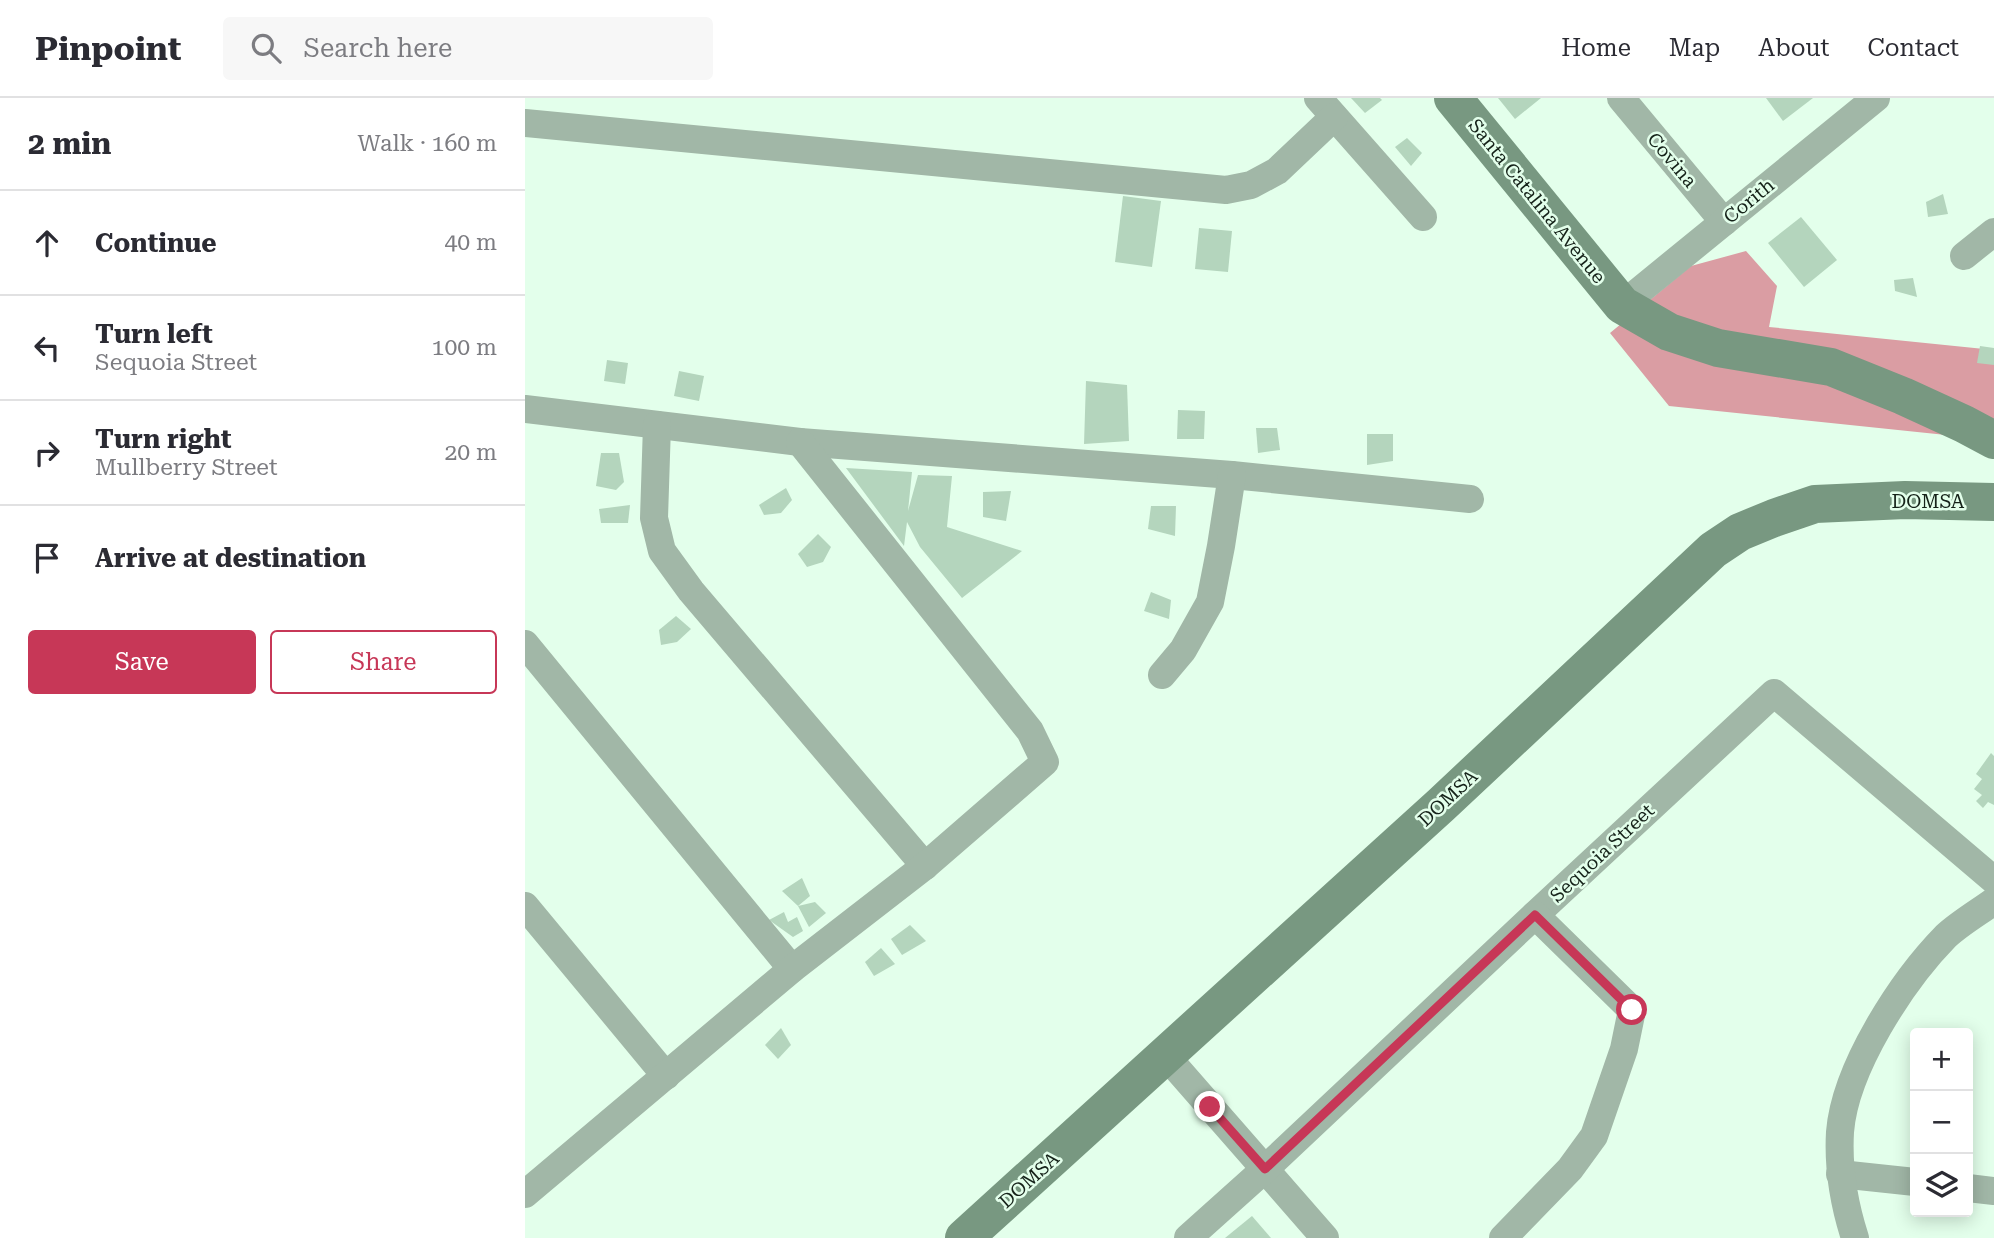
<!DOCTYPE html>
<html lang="en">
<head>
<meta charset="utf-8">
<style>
	body { margin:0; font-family:"Roboto Serif",serif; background:#f7f7f7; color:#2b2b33 }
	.controls { position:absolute; right:21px; bottom:21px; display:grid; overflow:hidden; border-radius:7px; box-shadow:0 4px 18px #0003 }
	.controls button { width:63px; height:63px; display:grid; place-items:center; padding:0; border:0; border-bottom:2px solid #e1e1e2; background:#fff; color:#2b2b33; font:35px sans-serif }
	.stop { position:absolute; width:21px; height:21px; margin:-16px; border:5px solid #c73757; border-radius:50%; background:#fff }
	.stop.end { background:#c73757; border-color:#fff; box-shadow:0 2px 7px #0008 }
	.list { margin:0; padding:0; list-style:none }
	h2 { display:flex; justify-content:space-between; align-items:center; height:91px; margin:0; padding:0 28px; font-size:30px }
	h2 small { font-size:23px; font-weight:400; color:#7c7c81 }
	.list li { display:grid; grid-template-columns:46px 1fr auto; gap:21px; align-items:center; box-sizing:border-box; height:105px; padding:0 28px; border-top:2px solid #e1e1e2 }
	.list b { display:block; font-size:26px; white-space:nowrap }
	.list p { margin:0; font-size:23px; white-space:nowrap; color:#7c7c81 }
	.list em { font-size:23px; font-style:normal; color:#7c7c81 }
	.actions { display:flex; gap:14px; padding:21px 28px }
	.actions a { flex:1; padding:16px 0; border:2px solid #c73757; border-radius:7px; text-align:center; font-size:24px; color:#c73757 }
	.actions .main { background:#c73757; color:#fff }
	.icon { flex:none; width:38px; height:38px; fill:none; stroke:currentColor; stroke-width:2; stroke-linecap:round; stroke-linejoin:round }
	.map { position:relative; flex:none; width:1469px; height:1140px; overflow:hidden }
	header { display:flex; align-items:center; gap:42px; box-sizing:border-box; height:98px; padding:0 35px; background:#fff; border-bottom:2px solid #e1e1e2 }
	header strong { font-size:33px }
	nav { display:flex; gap:38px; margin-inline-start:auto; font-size:24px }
	.search { width:490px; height:63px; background:#f7f7f7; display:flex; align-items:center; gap:18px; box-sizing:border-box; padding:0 24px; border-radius:7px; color:#7c7c81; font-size:26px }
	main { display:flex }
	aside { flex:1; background:#fff }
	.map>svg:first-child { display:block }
</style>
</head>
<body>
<header>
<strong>Pinpoint</strong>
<div class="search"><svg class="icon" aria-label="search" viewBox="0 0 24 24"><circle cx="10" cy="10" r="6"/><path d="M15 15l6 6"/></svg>Search here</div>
<nav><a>Home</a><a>Map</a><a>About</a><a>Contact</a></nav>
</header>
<main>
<aside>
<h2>2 min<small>Walk · 160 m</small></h2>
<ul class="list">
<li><svg class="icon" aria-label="ahead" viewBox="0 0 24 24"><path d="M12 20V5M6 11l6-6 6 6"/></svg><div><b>Continue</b></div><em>40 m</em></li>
<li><svg class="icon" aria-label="left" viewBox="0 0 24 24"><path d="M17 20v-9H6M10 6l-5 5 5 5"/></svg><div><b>Turn left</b><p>Sequoia Street</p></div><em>100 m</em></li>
<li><svg class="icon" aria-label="right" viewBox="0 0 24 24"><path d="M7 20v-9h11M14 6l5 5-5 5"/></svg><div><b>Turn right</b><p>Mullberry Street</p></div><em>20 m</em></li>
<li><svg class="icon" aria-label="arrive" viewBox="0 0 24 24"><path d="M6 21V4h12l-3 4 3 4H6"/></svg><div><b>Arrive at destination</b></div></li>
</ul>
<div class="actions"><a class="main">Save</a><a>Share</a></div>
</aside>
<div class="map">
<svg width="1469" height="1140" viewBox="0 0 1469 1140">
	<rect width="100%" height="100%" fill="#e3ffeb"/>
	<path fill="#da9da3" d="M1221 153 1252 188 1244 229 1469 252V342L1144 308 1085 235 1166 168Z"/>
	<g fill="#b4d5bd">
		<path d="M826 0H855L857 2 840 15Z"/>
		<path d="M973 0H1016L990 21Z"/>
		<path d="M1241 0H1288L1258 23Z"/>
		<path d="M882 40 897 55 886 68 870 49Z"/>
		<path d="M1418 96 1423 116 1403 119 1401 104Z"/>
		<path d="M598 98 636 103 627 169 590 164Z"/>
		<path d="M1276 119 1312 162 1279 189 1243 145Z"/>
		<path d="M674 130 707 133 703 174 670 171Z"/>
		<path d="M1388 180 1392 199 1370 193 1369 182Z"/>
		<path d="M1455 248 1469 250V267L1452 265Z"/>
		<path d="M82 262 103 265 100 286 79 283Z"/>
		<path d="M154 273 179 278 174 303 149 298Z"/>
		<path d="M561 283 602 287 604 343 559 346Z"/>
		<path d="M653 312 680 313 679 341H652Z"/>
		<path d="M731 330H752L755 352 733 355Z"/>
		<path d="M842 336H868V363L842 367Z"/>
		<path d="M76 355H94L99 384 91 392 71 388Z"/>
		<path d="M321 370 387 374 383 413 393 377 427 378 422 429 497 453 437 500 395 449 382 424 379 448Z"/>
		<path d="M261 390 267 402 256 415 239 417 234 407Z"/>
		<path d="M486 393 481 423 458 419V394Z"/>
		<path d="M105 407 103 425H76L74 411Z"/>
		<path d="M626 408H651L650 438 623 431Z"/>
		<path d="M293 436 306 449 298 464 282 469 273 456Z"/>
		<path d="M626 494 646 502 644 521 619 513Z"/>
		<path d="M151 518 166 531 152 544 136 547 134 532Z"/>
		<path d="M1466 655 1469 658V707L1463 704 1458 710 1451 703 1457 697 1449 691 1457 681 1451 676Z"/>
		<path d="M277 780 285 798 273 808 290 804 301 815 284 829 273 808 257 793Z"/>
		<path d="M259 814 263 824 272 819 278 833 268 839 244 822Z"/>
		<path d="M385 827 401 843 377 857 366 841Z"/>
		<path d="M356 850 370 866 349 878 340 864Z"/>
		<path d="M256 930 266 947 253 961 240 947Z"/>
		<path d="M727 1118 746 1140H700Z"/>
	</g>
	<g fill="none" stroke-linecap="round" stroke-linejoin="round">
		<g stroke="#a1b7a7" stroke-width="28">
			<path d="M793 0 898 119"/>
			<path d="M1096 0 1199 124"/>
			<path d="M0 25 701 92 726 87 752 73 809 19"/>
			<path d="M1439 158 1469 134"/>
			<path d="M1097 207 1351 0"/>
			<path d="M0 311 275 344 707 377 945 401"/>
			<path d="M132 327 129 420 137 453 166 493 400 768"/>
			<path d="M0 546 267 871"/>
			<path d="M637 577 658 552 685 504 696 448 707 377"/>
			<path d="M0 808 141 978"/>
			<path d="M641 958 800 1140"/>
			<path d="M1315 1076 1390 1084"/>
			<path d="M1443 1090 1469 1093"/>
			<path d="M0 1096 267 871 400 768 520 664 505 633 275 344"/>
			<path d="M663 1140 740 1071 1010 817 1249 595 1469 782"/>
			<path d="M978 1140 1045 1071 1069 1038 1099 951 1107 912 1010 817"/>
			<path d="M1330 1140C1319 1106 1313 1069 1315 1034 1320 970 1377 883 1421 838 1435 825 1454 814 1469 803"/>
		</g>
		<g stroke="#789881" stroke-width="38">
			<path d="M928 0 1097 207 1144 234 1193 250 1306 269 1378 298 1439 326 1469 342"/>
			<path d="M439 1140 916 707 1188 452 1215 434 1249 420 1290 406 1380 402 1469 404"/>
		</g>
	</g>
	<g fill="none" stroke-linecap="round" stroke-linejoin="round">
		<path stroke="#c73757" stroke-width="9" d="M685 1009 740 1071 1010 817 1107 912"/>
	</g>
	<g text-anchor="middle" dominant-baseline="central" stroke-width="5" stroke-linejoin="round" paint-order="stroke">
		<g font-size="19" fill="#152219" stroke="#e3ffeb">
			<text transform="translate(1147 62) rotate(50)">Covina</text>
			<text transform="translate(1012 103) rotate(51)">Santa Catalina Avenue</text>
			<text transform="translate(1224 103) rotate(-39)">Corith</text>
			<text x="1403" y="403">DOMSA</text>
			<text transform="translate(923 700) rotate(-43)">DOMSA</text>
			<text transform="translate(1077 755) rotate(-43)">Sequoia Street</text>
			<text transform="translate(504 1082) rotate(-42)">DOMSA</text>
		</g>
	</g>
</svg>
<div class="controls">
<button>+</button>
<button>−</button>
<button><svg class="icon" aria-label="layers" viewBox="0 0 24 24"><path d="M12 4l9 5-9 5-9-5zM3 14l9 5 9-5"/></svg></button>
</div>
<div class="stop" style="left:1107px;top:912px"></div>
<div class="stop end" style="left:685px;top:1009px"></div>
</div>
</main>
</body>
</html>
